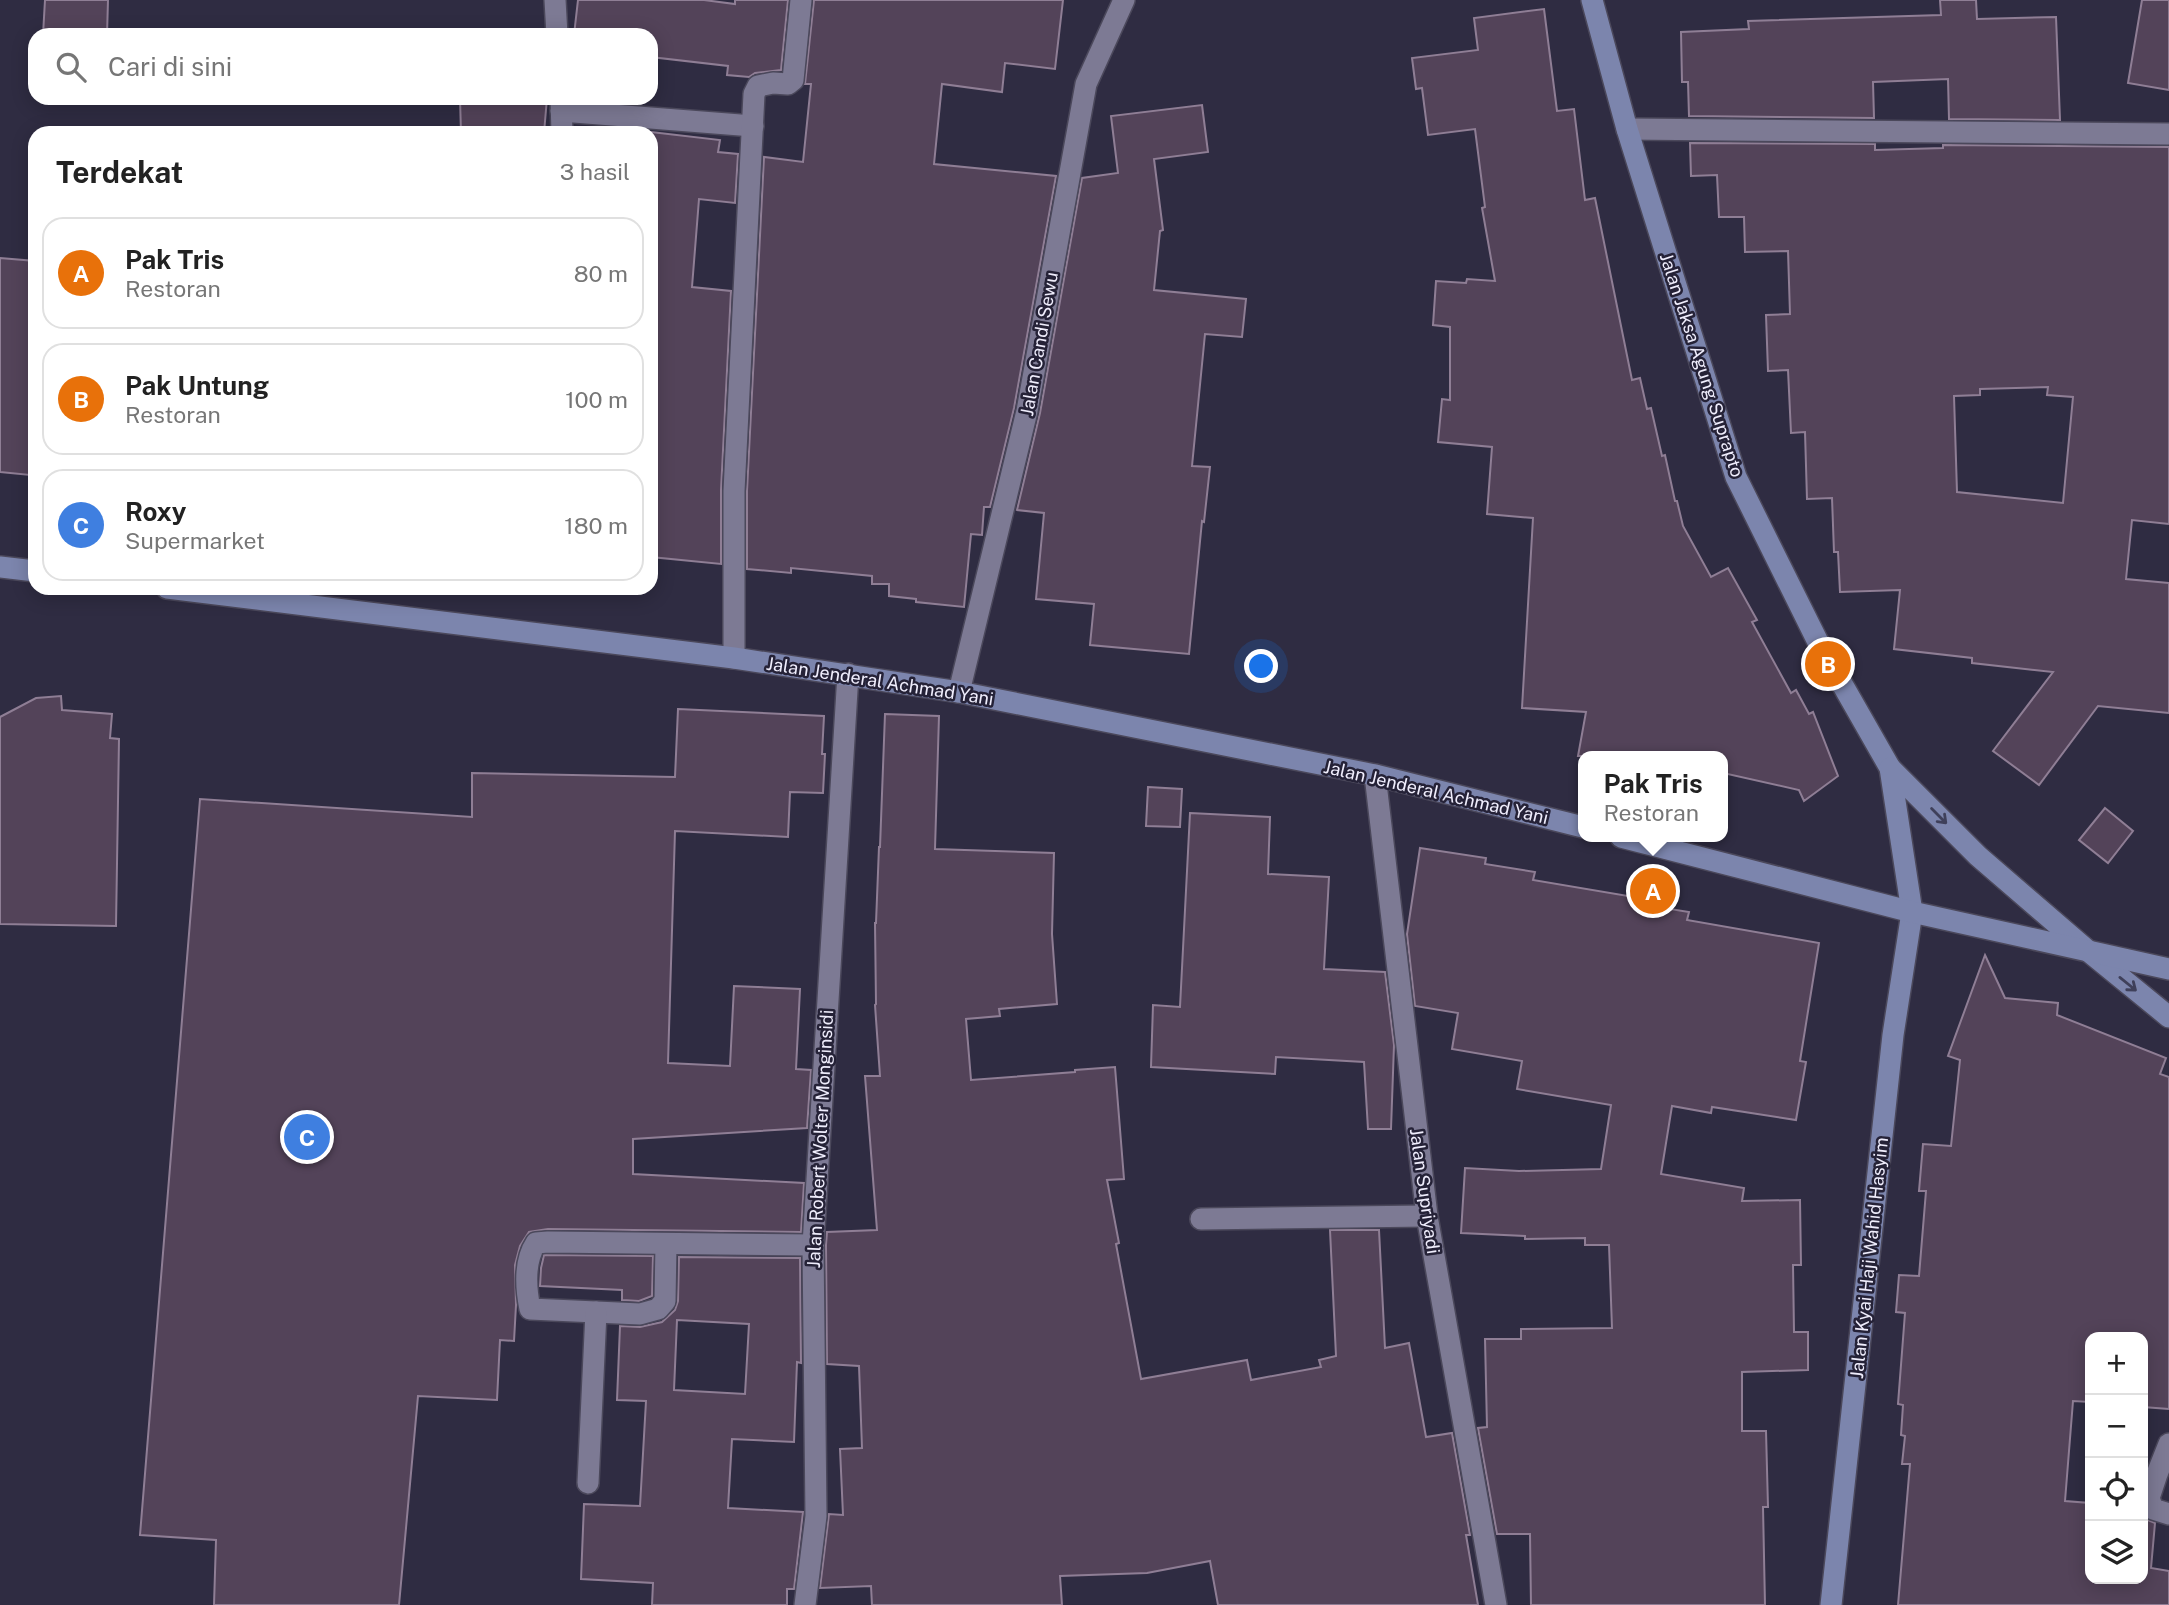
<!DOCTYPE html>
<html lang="id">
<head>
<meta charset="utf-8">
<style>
	body { margin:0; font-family:"Public Sans",sans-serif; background:#f6f6f6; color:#222 }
	.controls { position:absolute; right:21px; bottom:21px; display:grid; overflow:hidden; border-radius:14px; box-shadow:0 4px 18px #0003 }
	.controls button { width:63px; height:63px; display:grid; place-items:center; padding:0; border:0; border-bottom:2px solid #e0e0e0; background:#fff; color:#222; font:35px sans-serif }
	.you { position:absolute; left:1262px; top:667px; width:24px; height:24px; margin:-18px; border:5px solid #fff; border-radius:50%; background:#1a73e8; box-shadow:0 0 0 10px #1a73e833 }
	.badge { display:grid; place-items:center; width:46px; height:46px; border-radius:50%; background:#d93025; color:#fff; font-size:23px; font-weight:700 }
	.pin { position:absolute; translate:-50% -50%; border:4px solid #fff; box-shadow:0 2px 7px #0006 }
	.popup { position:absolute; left:1578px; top:751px; width:150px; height:91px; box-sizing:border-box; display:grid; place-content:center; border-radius:14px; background:#fff; filter:drop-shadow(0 2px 5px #0005); font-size:23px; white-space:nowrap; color:#767676 }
	.popup b { font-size:26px; color:#222 }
	.popup::after { content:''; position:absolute; left:50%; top:100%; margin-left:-14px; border:14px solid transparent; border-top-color:#fff }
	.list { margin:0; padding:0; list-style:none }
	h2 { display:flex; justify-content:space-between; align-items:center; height:91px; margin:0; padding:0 28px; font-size:30px }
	h2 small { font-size:23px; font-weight:400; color:#767676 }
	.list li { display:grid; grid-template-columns:46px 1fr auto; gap:21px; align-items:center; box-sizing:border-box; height:112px; margin:0 14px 14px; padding:0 14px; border:2px solid #e0e0e0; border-radius:21px }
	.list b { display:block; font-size:26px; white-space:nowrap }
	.list p { margin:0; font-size:23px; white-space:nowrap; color:#767676 }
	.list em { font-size:23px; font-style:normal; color:#767676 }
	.icon { flex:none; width:38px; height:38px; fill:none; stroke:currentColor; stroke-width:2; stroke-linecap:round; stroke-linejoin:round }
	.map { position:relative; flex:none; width:2169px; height:1605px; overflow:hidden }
	.search { position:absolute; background:#fff; box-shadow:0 4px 18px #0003; left:28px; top:28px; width:630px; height:77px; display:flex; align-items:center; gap:18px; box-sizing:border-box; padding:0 24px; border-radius:21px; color:#767676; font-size:26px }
	.panel { position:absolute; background:#fff; box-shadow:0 4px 18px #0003; left:28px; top:126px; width:630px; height:469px; border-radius:21px }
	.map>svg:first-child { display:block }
</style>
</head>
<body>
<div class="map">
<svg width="2169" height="1605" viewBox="0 0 2169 1605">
	<rect width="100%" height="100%" fill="#2f2c42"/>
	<g fill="#534359" stroke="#8f7e95" stroke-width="2" fill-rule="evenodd">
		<path d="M45 0H108L107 35H43Z"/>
		<path d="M578 0H704L735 4V0H788L781 70 755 73 749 77 727 75 728 66 651 57V35H574Z"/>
		<path d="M814 0H1063L1055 69 1005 63 1002 92 942 84 934 164 1056 176 1014 408 990 507H984L982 535 971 534 964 607 916 602V599L889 596V584H872V576L791 568V573L747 569V491L764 157 803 162 811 84H805Z"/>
		<path d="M1940 0H1976L1977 19 2056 17 2060 120 1949 119 1948 79 1873 82 1874 118 1689 116 1688 82H1682L1681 32 1749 29 1748 21 1941 15Z"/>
		<path d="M2142 0H2169V90L2128 83Z"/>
		<path d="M1544 9 1557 111 1574 109 1585 200 1595 198 1632 380 1640 378 1647 409 1651 408 1662 456 1665 455 1675 501H1677L1683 526 1711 577 1728 568 1757 620 1752 622 1791 693 1796 690 1809 714 1813 712 1838 776 1804 801 1799 790 1723 773V756H1578L1586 712 1522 708 1533 518 1487 514 1492 447 1438 442 1442 399 1450 400V327L1433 325 1436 281 1466 283 1467 279 1495 281 1482 208 1485 207 1475 129 1428 135 1422 88 1416 89 1412 58 1478 50 1474 18Z"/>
		<path d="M460 98H547L544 133H461Z"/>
		<path d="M1202 105 1208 152 1154 159 1163 230 1160 231 1154 290 1246 299 1242 337 1205 334 1192 466 1210 467 1204 522 1202 521 1189 654 1090 645 1094 604 1036 599 1044 513 1017 510 1040 413 1082 178 1118 173 1111 116Z"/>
		<path d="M651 132 720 140 718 152 738 154 735 203 699 199 692 287 731 291 721 490V564L651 557V368L654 334H651Z"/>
		<path d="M1690 143 1875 144V150L1943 148V145L2169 147V524L2132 520 2126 579 2169 583V713L2098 706 2039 785 1993 751 2053 672 1972 663V658L1894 649 1900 590 1840 592 1838 552H1834L1832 498 1807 499 1805 432 1791 433 1788 370 1768 371 1766 315 1790 314 1788 251 1745 252 1744 217H1719L1717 175 1691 176ZM2048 387 2047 395 2073 397 2063 503 1957 492 1954 396 1980 395V389Z"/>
		<path d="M0 258 35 261V428L30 475 0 472Z"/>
		<path d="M61 696 62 710 112 714 110 738 119 739 116 926 0 924V717L36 698Z"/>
		<path d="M678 709 824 716 822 754H825L823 793 790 792 788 837 675 831 668 1063 730 1066 734 986 800 989 796 1069 811 1070 807 1128 633 1139V1174L804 1183 801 1232 548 1229 529 1232 520 1246 515 1265 516 1305 514 1341 500 1340 497 1400 418 1396 399 1605H214L216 1540 140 1535 200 799 472 817V773L675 777Z"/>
		<path d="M885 714 939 716 935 849 1054 853 1052 934 1057 1004 999 1009 1000 1016 966 1019 971 1080 1075 1072V1070L1115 1067 1124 1179 1107 1180 1119 1243 1116 1244 1141 1379 1247 1360 1251 1380 1321 1367 1319 1360 1336 1356 1330 1230H1379L1385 1348 1409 1343 1426 1437 1452 1433 1470 1535H1466L1478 1605H1218L1210 1561 1147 1573 1060 1576 1062 1605H872L871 1586 820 1588 829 1514 843 1515 840 1449 862 1448 859 1366 827 1364 826 1245 827 1232 877 1230 865 1076H880L875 1005 876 1004 875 923H876L879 847H880Z"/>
		<path d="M1148 787 1182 789 1180 827 1146 826Z"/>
		<path d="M2105 808 2133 831 2108 863 2079 840Z"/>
		<path d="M1190 813 1270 817 1268 874 1329 877 1324 969 1385 972 1394 1045 1391 1129H1368L1364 1062 1276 1057 1275 1074 1151 1067 1153 1005 1180 1007Z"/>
		<path d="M1420 848 1486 858 1485 864 1535 872 1533 880 1640 898 1639 904 1689 912 1687 920 1819 943 1800 1061 1806 1062 1796 1120 1712 1107 1711 1113 1672 1106 1661 1174 1744 1188 1742 1201 1800 1200 1801 1265H1793L1794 1332H1808V1370L1742 1372V1431H1766L1768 1507H1763L1765 1605H1531L1530 1534H1497L1478 1428 1487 1427 1485 1339H1521V1329L1612 1328 1609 1245H1585V1238L1525 1239V1236L1461 1233 1465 1168 1519 1171 1601 1169 1611 1105 1517 1089 1522 1061 1452 1049 1458 1013 1415 1006 1407 934Z"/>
		<path d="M1985 955 2005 998 2058 1003 2057 1015 2166 1058 2160 1074 2169 1077V1409L2143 1407V1337H2090V1402L2073 1401 2065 1501 2090 1503V1579H2143V1518L2155 1523 2151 1568 2169 1571V1605H1898L1910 1464H1902L1905 1436 1901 1435 1903 1405 1898 1404 1905 1313 1896 1312 1899 1275 1919 1276 1926 1191H1919L1923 1144 1951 1146 1960 1060 1948 1056Z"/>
		<path d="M544 1255 653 1256 652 1296 639 1301 622 1300V1290L540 1286 541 1268Z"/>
		<path d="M679 1257 800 1258 801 1363 797 1362 794 1442 732 1439 728 1508 803 1512 794 1589H787V1605H652L653 1583 581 1579 584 1504 640 1506 646 1401 617 1400 620 1326 640 1327 662 1322 675 1310 678 1301ZM677 1320 749 1324 745 1394 674 1390Z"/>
	</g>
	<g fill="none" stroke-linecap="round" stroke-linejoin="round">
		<g stroke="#4b485b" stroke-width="24">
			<g id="street">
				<path d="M555 0 557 35"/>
				<path d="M561 100 562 133"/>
				<path d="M561 111 753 126"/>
				<path d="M1627 129 2169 134"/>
				<path d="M734 658V491L754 94 758 86 773 83 788 84 793 80 801 0"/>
				<path d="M959 692 1027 411 1086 84 1124 0"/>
				<path d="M1375 775 1427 1216 1496 1605"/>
				<path d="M1201 1219 1427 1216"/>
				<path d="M666 1244 665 1301 658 1309 640 1314 530 1309C526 1289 524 1261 536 1243L548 1242 813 1245"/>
				<path d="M2169 1444 2157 1474 2149 1498 2153 1509 2169 1514"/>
				<path d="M588 1483 596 1312"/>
				<path d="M805 1605 816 1516 813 1245 848 674"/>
			</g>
		</g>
		<g stroke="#4b485b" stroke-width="24">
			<g id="secondary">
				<path d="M1592 0 1627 129 1736 477 1817 640 1890 768 1912 912 1893 1035 1831 1605"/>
				<path d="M0 567 35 571"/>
				<path d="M167 588 734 658 959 692 1375 775 1583 827"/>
				<path d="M1890 768 1978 856 2087 950 2169 1017"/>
				<path d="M1621 837 1912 912 2169 969"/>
			</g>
		</g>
		<use href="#street" stroke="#7d7a94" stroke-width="21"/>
		<use href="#secondary" stroke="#7c85ad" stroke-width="21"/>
	</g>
	<defs><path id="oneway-shaft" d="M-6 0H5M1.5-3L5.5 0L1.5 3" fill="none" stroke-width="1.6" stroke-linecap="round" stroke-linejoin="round" transform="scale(1.75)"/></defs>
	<g stroke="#3f405a">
		<use href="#oneway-shaft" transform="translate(1939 816) rotate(45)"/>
		<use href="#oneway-shaft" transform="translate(2128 984) rotate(39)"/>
	</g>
	<g text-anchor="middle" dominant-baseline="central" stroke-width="5" stroke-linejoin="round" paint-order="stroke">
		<g font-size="18" fill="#efedfc" stroke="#252237">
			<text transform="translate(1039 344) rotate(-80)">Jalan Candi Sewu</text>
			<text transform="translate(1702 365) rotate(72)">Jalan Jaksa Agung Suprapto</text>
			<text transform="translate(880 681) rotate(9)">Jalan Jenderal Achmad Yani</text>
			<text transform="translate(1436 792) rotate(13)">Jalan Jenderal Achmad Yani</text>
			<text transform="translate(820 1139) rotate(-87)">Jalan Robert Wolter Monginsidi</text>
			<text transform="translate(1425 1191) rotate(82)">Jalan Supriyadi</text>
			<text transform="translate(1869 1258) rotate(-84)">Jalan Kyai Haji Wahid Hasyim</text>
		</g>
	</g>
</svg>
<div class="controls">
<button>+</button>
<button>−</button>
<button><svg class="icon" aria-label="locate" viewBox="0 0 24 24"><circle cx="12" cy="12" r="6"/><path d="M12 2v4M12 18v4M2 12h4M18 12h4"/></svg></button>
<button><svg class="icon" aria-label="layers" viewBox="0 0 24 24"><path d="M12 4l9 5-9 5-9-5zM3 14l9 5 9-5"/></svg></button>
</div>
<div class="you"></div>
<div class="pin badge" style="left:1653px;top:891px;background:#e8710a">A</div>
<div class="popup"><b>Pak Tris</b>Restoran</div>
<div class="pin badge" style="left:1828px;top:664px;background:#e8710a">B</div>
<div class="pin badge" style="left:307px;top:1137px;background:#3f7fe0">C</div>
<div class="search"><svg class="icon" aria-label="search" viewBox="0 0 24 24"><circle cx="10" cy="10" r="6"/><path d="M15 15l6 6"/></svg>Cari di sini</div>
<section class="panel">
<h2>Terdekat<small>3 hasil</small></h2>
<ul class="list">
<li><span class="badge" style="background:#e8710a">A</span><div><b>Pak Tris</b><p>Restoran</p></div><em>80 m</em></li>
<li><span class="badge" style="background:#e8710a">B</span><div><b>Pak Untung</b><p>Restoran</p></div><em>100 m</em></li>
<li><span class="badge" style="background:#3f7fe0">C</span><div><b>Roxy</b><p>Supermarket</p></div><em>180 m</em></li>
</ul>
</section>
</div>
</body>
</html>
